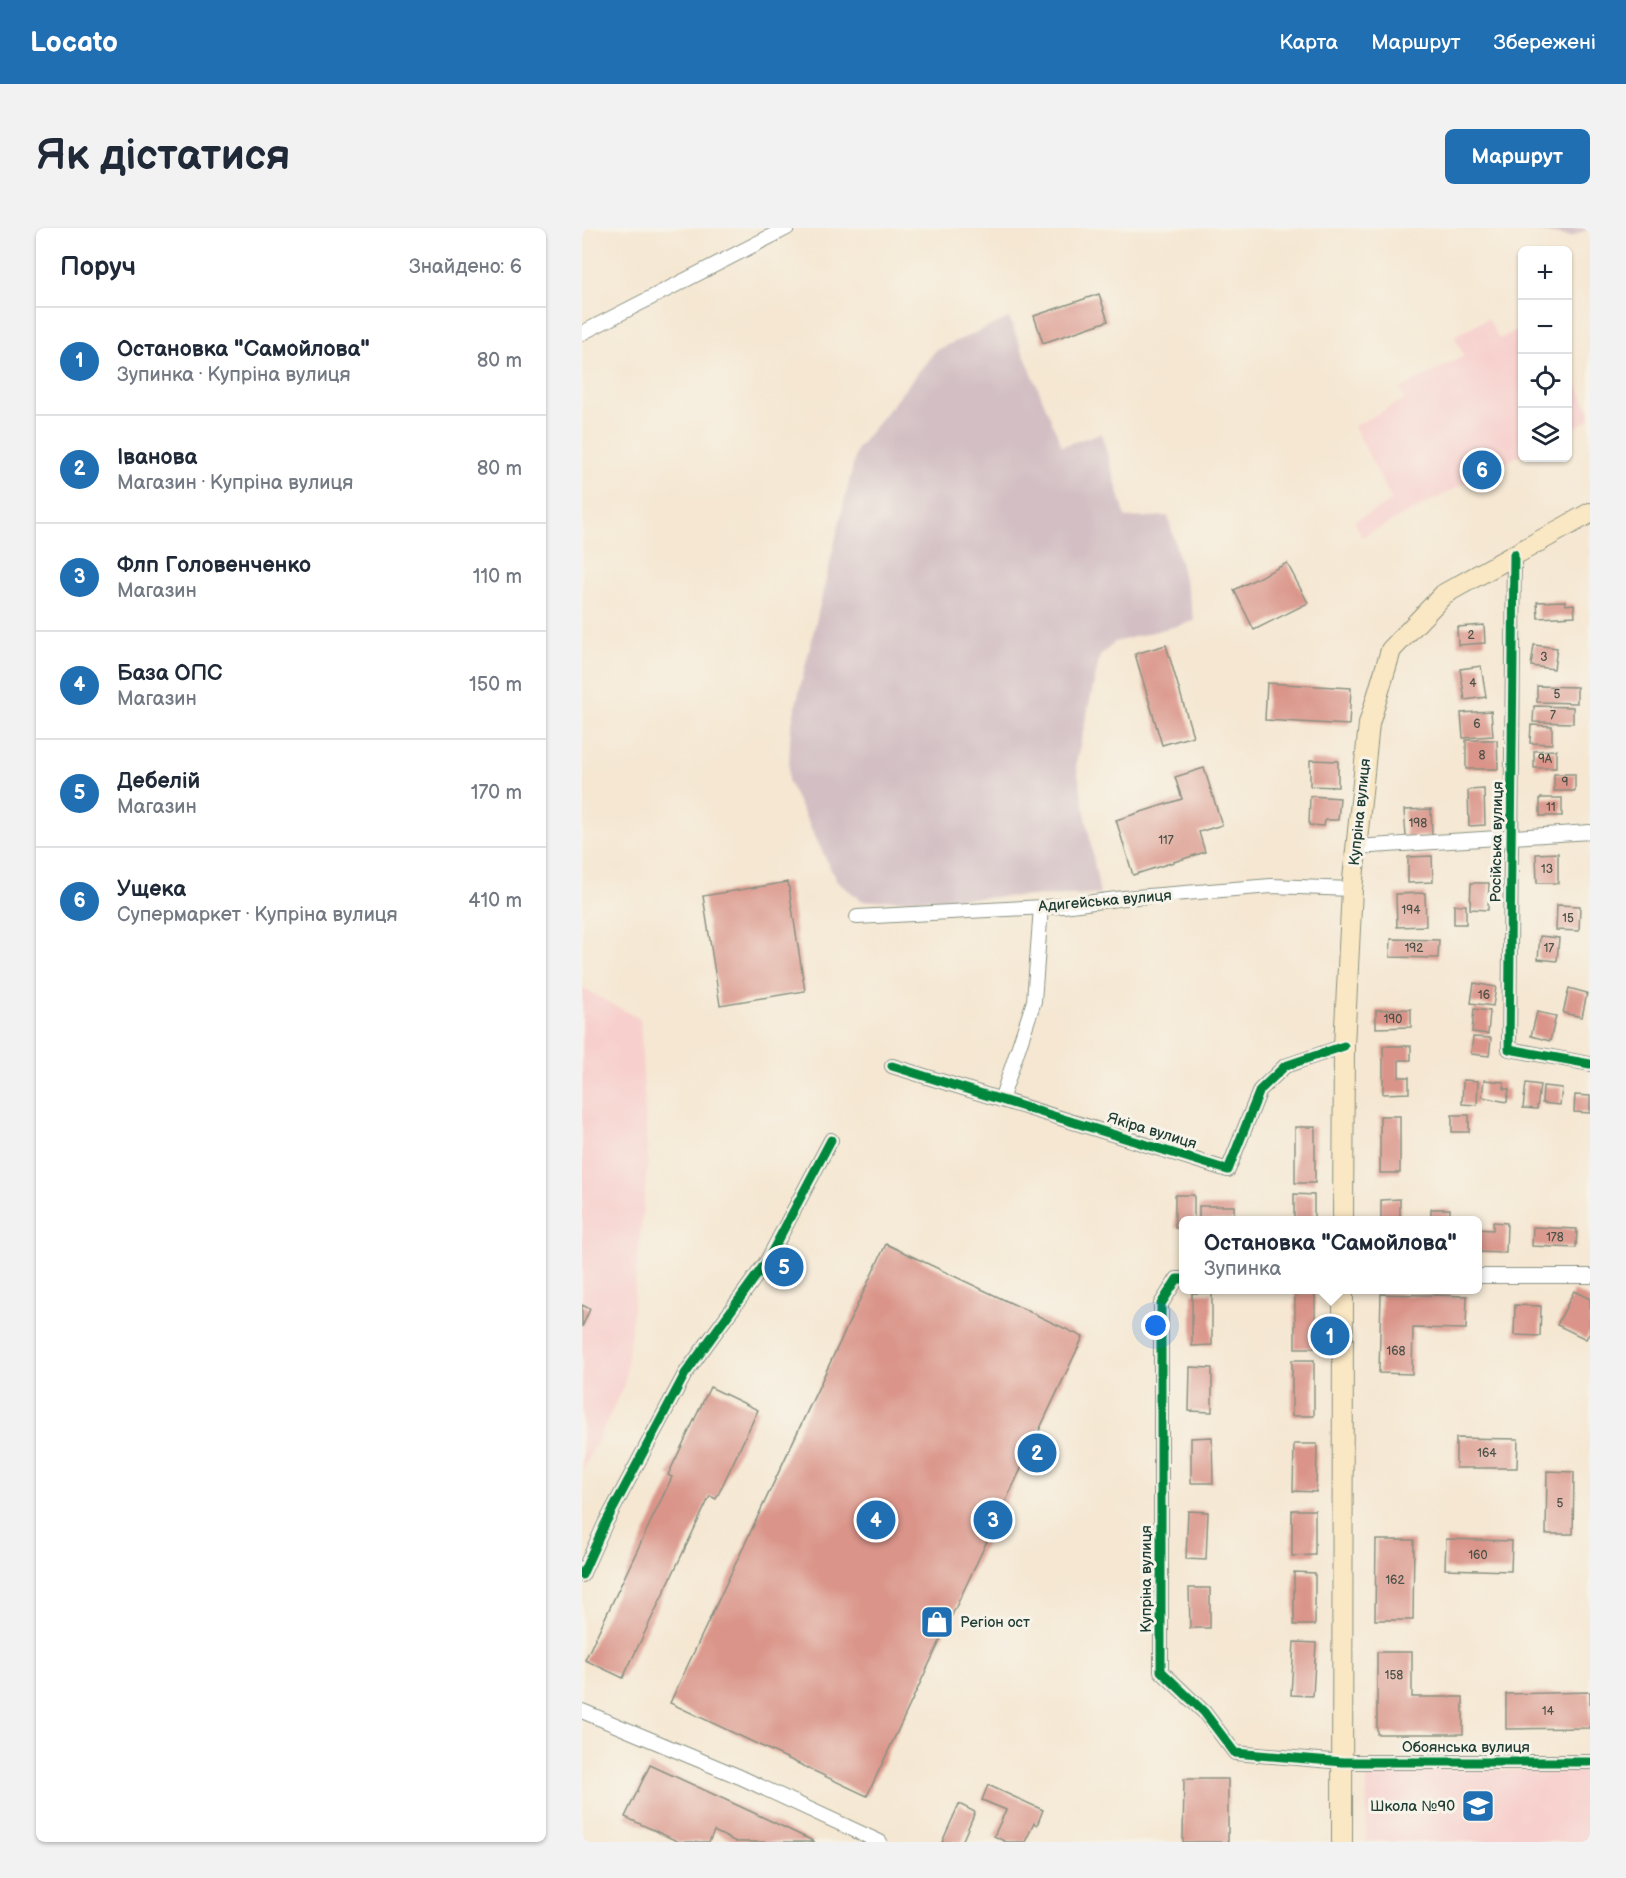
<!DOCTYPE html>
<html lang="uk">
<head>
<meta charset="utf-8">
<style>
	body { margin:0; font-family:"Balsamiq Sans",sans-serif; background:#f2f2f3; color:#1f2937 }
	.controls { position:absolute; right:18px; top:18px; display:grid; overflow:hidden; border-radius:9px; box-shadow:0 2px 4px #0004 }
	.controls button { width:54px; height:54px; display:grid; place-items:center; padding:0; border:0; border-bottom:2px solid #e0e1e3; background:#fff; color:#1f2937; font:30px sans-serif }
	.you { position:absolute; left:574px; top:1098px; width:21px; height:21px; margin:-15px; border:4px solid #fff; border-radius:50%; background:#1a73e8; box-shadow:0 0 0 9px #1a73e833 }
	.badge { display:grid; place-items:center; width:39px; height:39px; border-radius:50%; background:#1f6fb2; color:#fff; font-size:20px; font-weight:700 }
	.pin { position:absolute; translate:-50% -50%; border:3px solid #fff; box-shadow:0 2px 6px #0006 }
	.popup { position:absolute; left:597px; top:988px; width:303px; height:78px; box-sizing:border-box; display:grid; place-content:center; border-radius:9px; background:#fff; filter:drop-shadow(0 2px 4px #0005); font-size:20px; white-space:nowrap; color:#747a83 }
	.popup b { font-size:22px; color:#1f2937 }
	.popup::after { content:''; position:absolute; left:50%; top:100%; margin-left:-12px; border:12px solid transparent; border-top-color:#fff }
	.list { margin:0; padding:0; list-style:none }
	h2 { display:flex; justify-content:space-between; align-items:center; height:78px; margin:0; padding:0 24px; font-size:26px }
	h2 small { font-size:20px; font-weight:400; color:#747a83 }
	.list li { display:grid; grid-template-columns:39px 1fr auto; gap:18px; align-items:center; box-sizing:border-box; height:108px; padding:0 24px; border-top:2px solid #e0e1e3 }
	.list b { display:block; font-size:22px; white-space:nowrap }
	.list p { margin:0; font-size:20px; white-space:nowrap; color:#747a83 }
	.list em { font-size:20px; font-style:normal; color:#747a83 }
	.icon { flex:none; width:33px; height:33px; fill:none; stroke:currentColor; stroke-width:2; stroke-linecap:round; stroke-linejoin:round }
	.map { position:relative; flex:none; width:1008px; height:1614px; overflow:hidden; border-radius:9px }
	header { display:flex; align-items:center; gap:36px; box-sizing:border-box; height:84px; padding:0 30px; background:#1f6fb2; color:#fff }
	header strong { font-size:28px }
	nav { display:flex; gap:33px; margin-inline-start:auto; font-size:21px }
	.intro { display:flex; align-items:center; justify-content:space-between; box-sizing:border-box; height:144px; padding:0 36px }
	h1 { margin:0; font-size:42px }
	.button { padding:15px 27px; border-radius:9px; background:#1f6fb2; color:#fff; font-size:21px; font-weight:700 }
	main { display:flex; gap:36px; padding:0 36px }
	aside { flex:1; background:#fff; border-radius:9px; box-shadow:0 2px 4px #0004 }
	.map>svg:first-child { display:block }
</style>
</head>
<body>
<header>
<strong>Locato</strong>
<nav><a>Карта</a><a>Маршрут</a><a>Збережені</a></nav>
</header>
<div class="intro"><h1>Як дістатися</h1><a class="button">Маршрут</a></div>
<main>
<aside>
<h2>Поруч<small>Знайдено: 6</small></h2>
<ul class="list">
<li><span class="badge">1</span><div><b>Остановка &quot;Самойлова&quot;</b><p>Зупинка · Купріна вулиця</p></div><em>80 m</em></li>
<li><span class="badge">2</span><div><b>Іванова</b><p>Магазин · Купріна вулиця</p></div><em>80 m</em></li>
<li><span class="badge">3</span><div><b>Флп Головенченко</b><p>Магазин</p></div><em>110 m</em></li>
<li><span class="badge">4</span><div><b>База ОПС</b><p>Магазин</p></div><em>150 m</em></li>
<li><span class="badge">5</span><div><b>Дебелій</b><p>Магазин</p></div><em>170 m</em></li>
<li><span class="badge">6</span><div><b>Ущека</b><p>Супермаркет · Купріна вулиця</p></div><em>410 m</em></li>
</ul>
</aside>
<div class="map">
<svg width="1008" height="1614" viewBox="0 0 1008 1614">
	<rect width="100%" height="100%" fill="#f7f3e8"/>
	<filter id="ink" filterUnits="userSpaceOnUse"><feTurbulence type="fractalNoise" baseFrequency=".0167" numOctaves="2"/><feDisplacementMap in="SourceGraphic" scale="12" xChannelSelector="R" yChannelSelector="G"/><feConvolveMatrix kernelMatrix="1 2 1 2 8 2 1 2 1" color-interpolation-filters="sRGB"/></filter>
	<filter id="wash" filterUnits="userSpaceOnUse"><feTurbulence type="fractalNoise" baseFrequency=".008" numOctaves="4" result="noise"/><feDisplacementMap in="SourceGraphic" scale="24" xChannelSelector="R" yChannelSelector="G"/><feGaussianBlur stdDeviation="1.35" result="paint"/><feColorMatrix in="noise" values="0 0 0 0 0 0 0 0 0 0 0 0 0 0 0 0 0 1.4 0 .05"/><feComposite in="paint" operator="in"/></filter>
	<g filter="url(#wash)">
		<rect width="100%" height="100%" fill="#f5e7d2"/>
		<g fill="#f7d0cd">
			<path d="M906 90 917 111 940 99V226L780 309 772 293 810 273 772 198 823 171 818 161 882 128 872 108Z"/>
			<path d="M986 139 1008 183V191L986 203Z"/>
			<path d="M0 760 58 791 66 933 43 1156 0 1244Z"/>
			<path d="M785 1540 1008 1543V1614H784Z"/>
		</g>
		<g fill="#d2bec3">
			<path d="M935 0H1008L989 9Z"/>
			<path d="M427 90 480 218 519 205 544 290 586 288 613 393 533 414 518 428 494 535 518 666 281 673 255 654 206 553 209 498 275 221 354 122Z"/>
		</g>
		<g id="blocks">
			<g fill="#da9489">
				<path d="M517 66 526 93 461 115 452 88Z"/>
				<path d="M705 335 726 375 672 402 652 362Z"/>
				<path d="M983 373 984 377 992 376 993 388 956 390 955 374Z"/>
				<path d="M902 397 903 415 876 417 875 399Z"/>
				<path d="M584 417 611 508 580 517 553 426Z"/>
				<path d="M952 417 975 420 972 441 949 438Z"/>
				<path d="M899 438 904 469 883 472 878 441Z"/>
				<path d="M685 455 769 460 767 497 683 492Z"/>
				<path d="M955 458 995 459V475L955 474Z"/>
				<path d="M952 478 991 479V495L951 494Z"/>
				<path d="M909 483 911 508 881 510 879 485Z"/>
				<path d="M949 497 970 498V516L948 515Z"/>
				<path d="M884 512H915L916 541H884Z"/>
				<path d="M974 522V540H952V523Z"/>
				<path d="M728 532 756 533V559L728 558Z"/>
				<path d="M622 540 640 597 617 604 623 624 551 647 534 592 600 571 593 549Z"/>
				<rect x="972" y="546" width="21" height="17"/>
				<path d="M902 561 903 597 887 598 886 562Z"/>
				<path d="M728 568 758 570 756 592H743L742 598 727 597Z"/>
				<rect x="958" y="570" width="22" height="18"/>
				<path d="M849 581 850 608 824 609 822 582Z"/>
				<path d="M976 625V655H955L954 626Z"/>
				<path d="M850 628 851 654 826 655V629Z"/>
				<path d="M206 654 223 763 138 777 121 668Z"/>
				<path d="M889 655H907L906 682 888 681Z"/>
				<path d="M843 665 844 698 815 699 814 666Z"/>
				<rect x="872" y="677" width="12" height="19"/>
				<path d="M975 677 998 678 997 703 974 702Z"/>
				<path d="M958 708 977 710 975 733 956 731Z"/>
				<path d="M809 711 857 712 856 730 808 729Z"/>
				<path d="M892 755 914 759 911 778 889 775Z"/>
				<path d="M987 760 1005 765 1000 789 981 785Z"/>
				<path d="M829 781V799L794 800V782Z"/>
				<path d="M892 781 908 783 906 806 890 804Z"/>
				<path d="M955 784 974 788 968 813 949 808Z"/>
				<path d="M891 809 909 810 907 828 889 826Z"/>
				<path d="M801 818H829V832H817V849H827V865L801 866Z"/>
				<path d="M881 852 896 853 895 877 880 876Z"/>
				<path d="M902 852 922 854V861H927L925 874 900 869Z"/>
				<path d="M944 855 958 857 955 881 941 880Z"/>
				<path d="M961 858 980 860 978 877 960 875Z"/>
				<path d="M993 867 1008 868V885L992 884Z"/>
				<rect x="870" y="887" width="17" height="17"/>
				<rect x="798" y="888" width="20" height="57"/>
				<rect x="713" y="899" width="20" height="56"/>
				<path d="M712 966 732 967V992H712Z"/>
				<path d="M593 967H612V992H601V1000H593Z"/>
				<path d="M818 971V992H799V972Z"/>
				<rect x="617" y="978" width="35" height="14"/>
				<rect x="849" y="981" width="19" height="11"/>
				<path d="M911 994 925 995 924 1025 895 1024V1001L911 1002Z"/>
				<path d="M951 999 995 1001 994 1020 950 1018Z"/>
				<path d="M304 1016 501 1109 285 1568 88 1475Z"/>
				<path d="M992 1063 1008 1071V1104L1004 1111 975 1097Z"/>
				<path d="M610 1065H630V1117L610 1118Z"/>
				<rect x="713" y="1065" width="20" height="55"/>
				<path d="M799 1066 885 1068 884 1101 831 1100 830 1146 797 1145Z"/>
				<path d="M0 1077 8 1081 0 1099Z"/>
				<path d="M933 1077 959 1078 958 1108 932 1107Z"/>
				<rect x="710" y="1132" width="22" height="56"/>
				<path d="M608 1139 630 1140V1184L607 1183Z"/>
				<path d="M128 1159 176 1182 134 1271 128 1268 41 1450 3 1432 90 1249 86 1247Z"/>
				<path d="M630 1209 631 1255H609V1210Z"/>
				<path d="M874 1210 936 1211 935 1240H874Z"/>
				<path d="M712 1216H735L734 1264 711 1263Z"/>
				<path d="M965 1243 992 1244 991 1306H964Z"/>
				<path d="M710 1282H733V1327L710 1328Z"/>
				<path d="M606 1283 626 1284 624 1332 604 1331Z"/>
				<path d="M864 1311 930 1313 929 1343 863 1341Z"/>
				<path d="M794 1312H832L831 1392H793Z"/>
				<path d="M712 1344 733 1345V1397H712Z"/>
				<path d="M607 1360H628V1400H608Z"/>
				<path d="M712 1414 734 1415 731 1468 709 1467Z"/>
				<path d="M795 1424H830V1469H881V1506H795Z"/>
				<path d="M1008 1464V1500L924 1501V1466Z"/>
				<path d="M68 1537 170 1584 233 1614H154L132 1603 127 1614H97L43 1589Z"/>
				<path d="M602 1551H646V1614H601Z"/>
				<path d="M406 1557 461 1582 455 1597 452 1595 443 1614H424L412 1608 424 1582 400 1572Z"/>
				<path d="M377 1576 393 1584 380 1614H360Z"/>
			</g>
		</g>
	</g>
	<g filter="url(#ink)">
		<use href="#blocks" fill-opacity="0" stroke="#8a9283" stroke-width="1.5"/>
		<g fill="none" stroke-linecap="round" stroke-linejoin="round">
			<g stroke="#8a9283" stroke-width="16">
				<g id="street">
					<path d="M0 105 205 0"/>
					<path d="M932 326 927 821 1008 836"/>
					<path d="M774 619 1008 604"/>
					<path d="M275 689 481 678 542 670 689 658 770 661"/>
					<path d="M310 838 646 942 678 862 703 838 762 818"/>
					<path d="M419 872 452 773 459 679"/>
					<path d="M895 1048H1008"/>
					<path d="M601 1051H595L579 1076V1443L622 1484 653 1525 761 1534H1008"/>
					<path d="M0 1347 23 1296 103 1146 185 1033 249 912"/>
					<path d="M0 1483 158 1549 298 1614"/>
				</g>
			</g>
			<g stroke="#8a9283" stroke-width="22">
				<g id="secondary">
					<path d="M761 992 762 818 770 661 787 496 809 422 862 366 1008 285"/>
					<path d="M760 1614 761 1062"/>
				</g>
			</g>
			<use href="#street" stroke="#fff" stroke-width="14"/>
			<use href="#secondary" stroke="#fae7c3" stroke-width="20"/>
			<g stroke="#f7f3e8" stroke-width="13">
				<g id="cycleway">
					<path d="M932 326 927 821 1008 836"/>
					<path d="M310 838 646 942 678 862 703 838 762 818"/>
					<path d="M601 1051H595L579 1076V1443L622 1484 653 1525 761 1534H1008"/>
					<path d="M0 1347 23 1296 103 1146 185 1033 249 912"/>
				</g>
			</g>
			<use href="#cycleway" stroke="#00873e" stroke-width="9"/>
		</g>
	</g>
	<defs>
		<g id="shop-square" transform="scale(1.725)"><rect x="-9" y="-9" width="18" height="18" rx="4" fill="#1f6fb2" stroke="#f7f3e8"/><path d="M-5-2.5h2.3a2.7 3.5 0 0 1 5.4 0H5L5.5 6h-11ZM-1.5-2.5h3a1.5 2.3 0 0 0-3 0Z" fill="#fff"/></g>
		<g id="school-square" transform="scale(1.725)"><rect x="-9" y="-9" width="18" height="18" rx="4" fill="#1f6fb2" stroke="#f7f3e8"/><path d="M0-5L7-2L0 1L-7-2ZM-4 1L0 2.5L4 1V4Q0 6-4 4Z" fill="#fff"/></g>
	</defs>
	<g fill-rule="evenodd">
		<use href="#shop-square" x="355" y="1394"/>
		<use href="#school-square" x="896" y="1578"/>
	</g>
	<g text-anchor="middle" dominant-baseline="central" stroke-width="6" stroke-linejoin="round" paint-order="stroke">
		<g font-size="12" fill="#4e5349">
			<text x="889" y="407">2</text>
			<text x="962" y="429">3</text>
			<text x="891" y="455">4</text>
			<text x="975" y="466">5</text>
			<text x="971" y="487">7</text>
			<text x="895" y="496">6</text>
			<text x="900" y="527">8</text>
			<text x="963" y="531">9А</text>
			<text x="983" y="554">9</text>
			<text x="969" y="579">11</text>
			<text x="836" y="595">198</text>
			<text x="584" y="612">117</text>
			<text x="965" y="641">13</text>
			<text x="829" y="682">194</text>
			<text x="986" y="690">15</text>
			<text x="832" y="720">192</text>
			<text x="967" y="720">17</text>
			<text x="902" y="767">16</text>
			<text x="811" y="791">190</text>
			<text x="973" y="1009">178</text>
			<text x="814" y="1123">168</text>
			<text x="905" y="1225">164</text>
			<text x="978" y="1275">5</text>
			<text x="896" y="1327">160</text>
			<text x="813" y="1352">162</text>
			<text x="812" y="1447">158</text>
			<text x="966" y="1483">14</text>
		</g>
		<g font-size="15" fill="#1f3d34" stroke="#f7f3e8">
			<text transform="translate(778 584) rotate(-84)">Купріна вулиця</text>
			<text transform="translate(915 614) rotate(-89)">Російська вулиця</text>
			<text transform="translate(523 673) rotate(-5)">Адигейська вулиця</text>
			<text transform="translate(570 903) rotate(17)">Якіра вулиця</text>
			<text transform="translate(564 1351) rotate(-90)">Купріна вулиця</text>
			<text x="884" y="1519">Обоянська вулиця</text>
		</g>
		<g font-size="15" fill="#1f3d34" stroke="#f7f3e8" text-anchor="start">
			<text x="378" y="1394">Регіон ост</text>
			<text x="873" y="1578" text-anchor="end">Школа №90</text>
		</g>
	</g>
</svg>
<div class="controls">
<button>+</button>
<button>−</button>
<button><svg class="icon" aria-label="locate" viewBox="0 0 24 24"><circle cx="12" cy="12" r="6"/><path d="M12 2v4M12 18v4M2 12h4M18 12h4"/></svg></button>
<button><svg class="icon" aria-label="layers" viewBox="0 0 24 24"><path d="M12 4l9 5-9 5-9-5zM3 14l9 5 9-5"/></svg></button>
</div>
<div class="you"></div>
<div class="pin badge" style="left:748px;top:1108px">1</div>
<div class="popup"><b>Остановка &quot;Самойлова&quot;</b>Зупинка</div>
<div class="pin badge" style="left:455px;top:1225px">2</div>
<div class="pin badge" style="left:411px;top:1292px">3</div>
<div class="pin badge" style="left:294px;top:1292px">4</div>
<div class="pin badge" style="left:202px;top:1039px">5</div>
<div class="pin badge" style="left:900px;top:242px">6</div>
</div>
</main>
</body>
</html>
